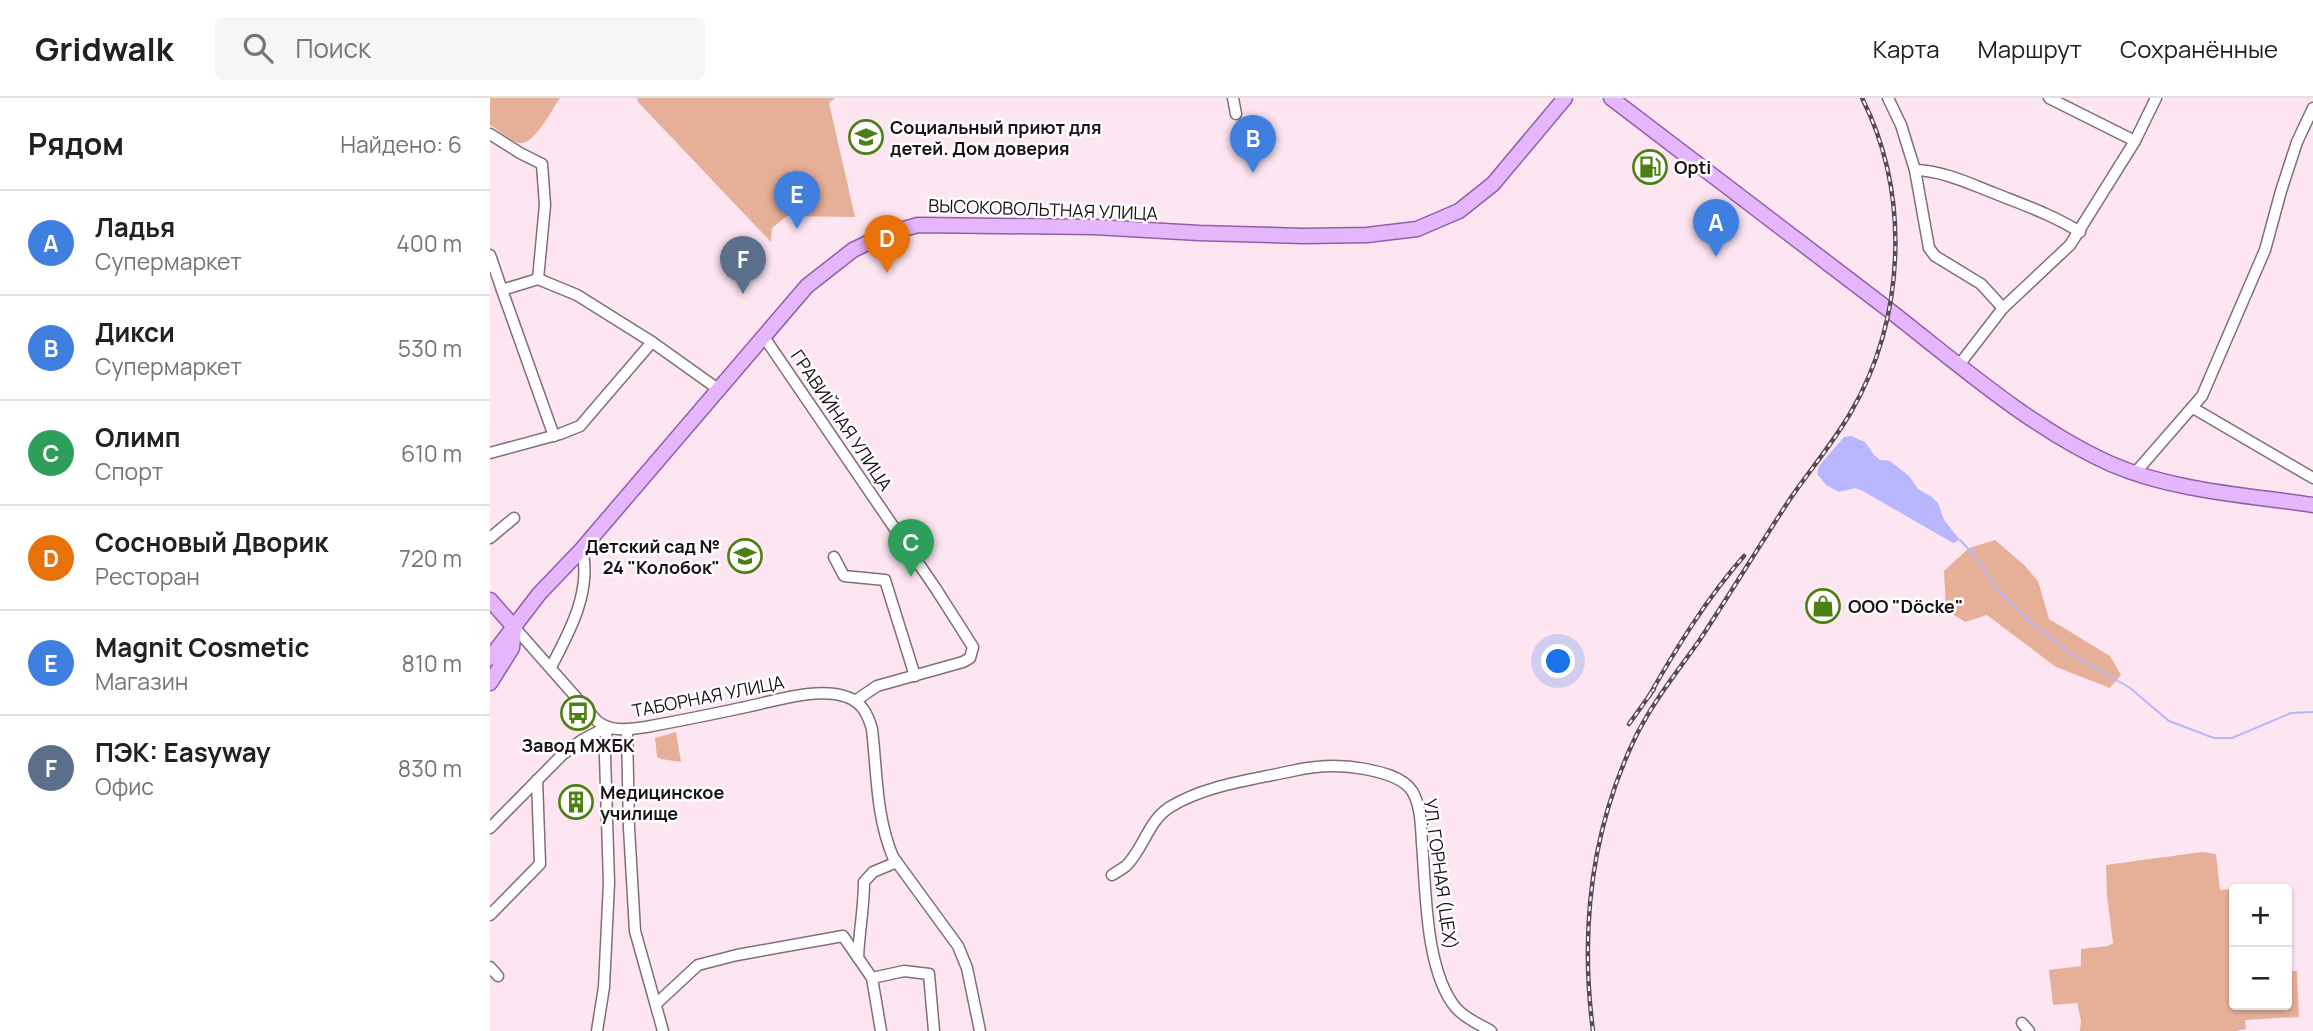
<!DOCTYPE html>
<html lang="ru">
<head>
<meta charset="utf-8">
<style>
	body { margin:0; font-family:Manrope,sans-serif; background:#f6f6f6; color:#202124 }
	.controls { position:absolute; right:21px; bottom:21px; display:grid; overflow:hidden; border-radius:7px; box-shadow:0 2px 5px #0004 }
	.controls button { width:63px; height:63px; display:grid; place-items:center; padding:0; border:0; border-bottom:2px solid #e0e0e0; background:#fff; color:#202124; font:35px sans-serif }
	.you { position:absolute; left:1069px; top:564px; width:24px; height:24px; margin:-18px; border:5px solid #fff; border-radius:50%; background:#1a73e8; box-shadow:0 0 0 10px #1a73e833 }
	.badge { display:grid; place-items:center; width:46px; height:46px; border-radius:50%; background:#d93025; color:#fff; font-size:23px; font-weight:700 }
	.pin { position:absolute; translate:-50% -58px; filter:drop-shadow(0 2px 4px #0008) }
	.pin::after { content:''; position:absolute; top:37px; width:24px; height:21px; background:inherit; clip-path:polygon(0 0,100% 0,50% 100%) }
	.list { margin:0; padding:0; list-style:none }
	h2 { display:flex; justify-content:space-between; align-items:center; height:91px; margin:0; padding:0 28px; font-size:30px }
	h2 small { font-size:23px; font-weight:400; color:#757577 }
	.list li { display:grid; grid-template-columns:46px 1fr auto; gap:21px; align-items:center; box-sizing:border-box; height:105px; padding:0 28px; border-top:2px solid #e0e0e0 }
	.list b { display:block; font-size:26px; white-space:nowrap }
	.list p { margin:0; font-size:23px; white-space:nowrap; color:#757577 }
	.list em { font-size:23px; font-style:normal; color:#757577 }
	.icon { flex:none; width:38px; height:38px; fill:none; stroke:currentColor; stroke-width:2; stroke-linecap:round; stroke-linejoin:round }
	.map { position:relative; flex:none; width:1823px; height:933px; overflow:hidden }
	header { display:flex; align-items:center; gap:42px; box-sizing:border-box; height:98px; padding:0 35px; background:#fff; border-bottom:2px solid #e0e0e0 }
	header strong { font-size:33px }
	nav { display:flex; gap:38px; margin-inline-start:auto; font-size:24px }
	.search { width:490px; height:63px; background:#f6f6f6; display:flex; align-items:center; gap:18px; box-sizing:border-box; padding:0 24px; border-radius:7px; color:#757577; font-size:26px }
	main { display:flex }
	aside { flex:1; background:#fff }
	.map>svg:first-child { display:block }
</style>
</head>
<body>
<header>
<strong>Gridwalk</strong>
<div class="search"><svg class="icon" aria-label="search" viewBox="0 0 24 24"><circle cx="10" cy="10" r="6"/><path d="M15 15l6 6"/></svg>Поиск</div>
<nav><a>Карта</a><a>Маршрут</a><a>Сохранённые</a></nav>
</header>
<main>
<aside>
<h2>Рядом<small>Найдено: 6</small></h2>
<ul class="list">
<li><span class="badge" style="background:#3f7fe0">A</span><div><b>Ладья</b><p>Супермаркет</p></div><em>400 m</em></li>
<li><span class="badge" style="background:#3f7fe0">B</span><div><b>Дикси</b><p>Супермаркет</p></div><em>530 m</em></li>
<li><span class="badge" style="background:#2e9e5b">C</span><div><b>Олимп</b><p>Спорт</p></div><em>610 m</em></li>
<li><span class="badge" style="background:#e8710a">D</span><div><b>Сосновый Дворик</b><p>Ресторан</p></div><em>720 m</em></li>
<li><span class="badge" style="background:#3f7fe0">E</span><div><b>Magnit Cosmetic</b><p>Магазин</p></div><em>810 m</em></li>
<li><span class="badge" style="background:#5c6f8a">F</span><div><b>ПЭК: Easyway</b><p>Офис</p></div><em>830 m</em></li>
</ul>
</aside>
<div class="map">
<svg width="1823" height="933" viewBox="0 0 1823 933">
	<rect width="100%" height="100%" fill="#fee5f2"/>
	<g fill="#e6af98">
		<path d="M0 0H70C62 11 44 48 29 45 20 43 9 32 0 27Z"/>
		<path d="M147 0H345L339 5 365 119 297 118 282 130 281 144 148 4Z"/>
		<path d="M1505 442 1534 467 1548 483 1559 521 1620 558 1631 577 1620 590 1566 569 1497 517 1475 524 1456 512 1454 473 1479 450Z"/>
		<path d="M186 634 191 664 171 661 167 659 165 640Z"/>
		<path d="M1712 754 1726 756 1730 792 1744 791V907H1797V861L1799 873H1807L1809 919 1755 922 1756 931 1745 933H1590L1591 922 1587 905 1563 907 1559 872 1591 868V851L1618 848 1623 845 1617 798 1616 767Z"/>
	</g>
	<path fill="#b7b6fe" d="M1361 338 1375 344 1384 357 1390 362 1400 363 1419 378 1428 391 1442 399 1448 405 1454 422 1470 442 1463 445 1373 393 1365 390 1349 394 1336 387 1327 376 1329 368 1354 339Z"/>
	<g fill="none" stroke-linecap="round" stroke-linejoin="round">
		<path stroke="#b7b6fe" stroke-width="2" d="M1470 442 1485 458 1509 494 1542 525 1577 553 1640 590 1679 623 1724 640H1742L1801 615 1823 614"/>
		<g stroke="#826d79" stroke-width="13">
			<g id="minor">
				<path d="M743 0 746 16"/>
				<path d="M1398 0 1411 27 1425 72 1439 150 1445 158 1491 186 1513 210"/>
				<path d="M1559 0 1645 43"/>
				<path d="M0 36 30 55 52 66 55 107 48 181 87 197 162 244 228 291"/>
				<path d="M1425 72C1454 73 1478 85 1504 95 1534 107 1563 117 1590 134"/>
				<path d="M0 157 12 192"/>
				<path d="M48 181 12 192 64 338"/>
				<path d="M274 239 446 491 483 549 480 560 473 564 387 588 365 603"/>
				<path d="M1469 267 1513 210 1580 147 1645 43 1666 0"/>
				<path d="M1703 310 1823 380"/>
				<path d="M0 355 70 336 90 328 162 244"/>
				<path d="M1645 375 1712 298 1775 152 1791 93 1807 44 1823 10"/>
				<path d="M0 440 24 420"/>
				<path d="M344 459 354 478 395 482 425 578"/>
				<path d="M25 530 107 623C122 635 139 631 156 629 188 623 219 617 251 610 282 604 327 588 357 599 372 604 378 617 382 631 387 674 386 719 403 759L468 848 477 870 490 933"/>
				<path d="M61 569C80 533 102 493 92 451"/>
				<path d="M137 632 139 730 145 833 173 933"/>
				<path d="M0 730 72 657 92 642 117 629"/>
				<path d="M622 777C627 774 632 771 636 768 654 750 658 723 680 709 716 687 761 682 802 673 827 667 850 666 875 671 891 674 913 679 922 693 931 707 931 729 932 745 936 792 935 873 966 910 976 921 989 926 1001 933"/>
				<path d="M0 817 50 766 47 682"/>
				<path d="M368 860C369 834 374 810 374 784L383 774 407 764"/>
				<path d="M0 869 8 878"/>
				<path d="M382 880 414 873 439 876 444 933"/>
				<path d="M166 906 208 867 247 857 353 838 382 880 391 933"/>
				<path d="M1532 925 1539 933"/>
				<path d="M107 933 114 889 119 785 115 658 117 629"/>
			</g>
		</g>
		<g stroke="#935daa" stroke-width="17">
			<g id="major">
				<path d="M1121 0C1213 71 1306 141 1399 212 1467 265 1542 331 1621 366 1683 393 1756 397 1823 407"/>
				<path d="M0 502 25 530"/>
				<path d="M0 560 49 496 92 451 317 188 363 152 396 136 428 127 604 129 709 135 814 138 877 137 927 131 969 113 1003 86 1075 0"/>
				<path d="M0 585 22 550 24 532"/>
			</g>
		</g>
		<use href="#minor" stroke="#fff" stroke-width="10"/>
		<use href="#major" stroke="#e5b6fb" stroke-width="14"/>
		<g stroke="#584b52" stroke-width="4.5">
			<g id="rail">
				<path d="M1159 598C1187 549 1217 500 1254 458"/>
				<path d="M1139 626 1164 591"/>
				<path d="M1103 933C1090 832 1101 732 1145 640 1162 605 1187 574 1209 543 1240 496 1269 448 1300 401 1320 372 1343 345 1361 314 1415 221 1421 97 1372 0"/>
			</g>
		</g>
		<use href="#rail" stroke="#fff" stroke-width="2" stroke-dasharray="5" stroke-linecap="butt"/>
	</g>
	<defs>
		<g id="school-ring" transform="scale(1.75)"><circle r="9.5" fill="#fff" stroke="#4d8013" stroke-width="1.5"/><path d="M0-5L7-2L0 1L-7-2ZM-4 1L0 2.5L4 1V4Q0 6-4 4Z" fill="#4d8013"/></g>
		<g id="fuel-ring" transform="scale(1.75)"><circle r="9.5" fill="#fff" stroke="#4d8013" stroke-width="1.5"/><path d="M-5.5-6h7V0h2V4h1.3V-2.5L3-4.5l.8-.8L6-3V5H2.5V1h-1V6h-7ZM-4.2-4.7v3.2H.2V-4.7Z" fill="#4d8013"/></g>
		<g id="shop-ring" transform="scale(1.75)"><circle r="9.5" fill="#fff" stroke="#4d8013" stroke-width="1.5"/><path d="M-5-2.5h2.3a2.7 3.5 0 0 1 5.4 0H5L5.5 6h-11ZM-1.5-2.5h3a1.5 2.3 0 0 0-3 0Z" fill="#4d8013"/></g>
		<g id="bus-ring" transform="scale(1.75)"><circle r="9.5" fill="#fff" stroke="#4d8013" stroke-width="1.5"/><path d="M-5-6H5V4H4V6H2V4H-2V6H-4V4H-5ZM-3.5-4V0h7V-4ZM-3.5 1.2v1.5H-2V1.2ZM2 1.2v1.5H3.5V1.2Z" fill="#4d8013"/></g>
		<g id="building-ring" transform="scale(1.75)"><circle r="9.5" fill="#fff" stroke="#4d8013" stroke-width="1.5"/><path d="M-4-6H4V6H1V3H-1V6H-4ZM-2.5-4.3h1.7v1.8h-1.7ZM.8-4.3h1.7v1.8H.8ZM-2.5-1h1.7V.8h-1.7ZM.8-1h1.7V.8H.8Z" fill="#4d8013"/></g>
	</defs>
	<g fill-rule="evenodd">
		<use href="#school-ring" x="376" y="39"/>
		<use href="#fuel-ring" x="1160" y="69"/>
		<use href="#school-ring" x="255" y="458"/>
		<use href="#shop-ring" x="1333" y="508"/>
		<use href="#bus-ring" x="88" y="615"/>
		<use href="#building-ring" x="86" y="704"/>
	</g>
	<g text-anchor="middle" dominant-baseline="central" stroke-width="5" stroke-linejoin="round" paint-order="stroke">
		<g font-size="18" font-weight="bold" fill="#1b1217" stroke="#fff" text-anchor="start">
			<text x="400" y="29">Социальный приют для<tspan x="400" dy="21">детей. Дом доверия</tspan></text>
			<text x="1184" y="69">Opti</text>
			<text x="230" y="448" text-anchor="end">Детский сад №<tspan x="230" dy="21">24 "Колобок"</tspan></text>
			<text x="1358" y="508">ООО "Döcke"</text>
			<text x="88" y="647" text-anchor="middle">Завод МЖБК</text>
			<text x="110" y="694">Медицинское<tspan x="110" dy="21">училище</tspan></text>
		</g>
		<g font-size="18" fill="#1b1217" stroke="#fff">
			<text transform="translate(553 111) rotate(2)">ВЫСОКОВОЛЬТНАЯ УЛИЦА</text>
			<text transform="translate(352 322) rotate(56)">ГРАВИЙНАЯ УЛИЦА</text>
			<text transform="translate(218 598) rotate(-11)">ТАБОРНАЯ УЛИЦА</text>
			<text transform="translate(951 776) rotate(82)">УЛ. ГОРНАЯ (ЦЕХ)</text>
		</g>
	</g>
</svg>
<div class="controls">
<button>+</button>
<button>−</button>
</div>
<div class="you"></div>
<div class="pin badge" style="left:1226px;top:159px;background:#3f7fe0">A</div>
<div class="pin badge" style="left:763px;top:75px;background:#3f7fe0">B</div>
<div class="pin badge" style="left:421px;top:479px;background:#2e9e5b">C</div>
<div class="pin badge" style="left:397px;top:175px;background:#e8710a">D</div>
<div class="pin badge" style="left:307px;top:131px;background:#3f7fe0">E</div>
<div class="pin badge" style="left:253px;top:196px;background:#5c6f8a">F</div>
</div>
</main>
</body>
</html>
